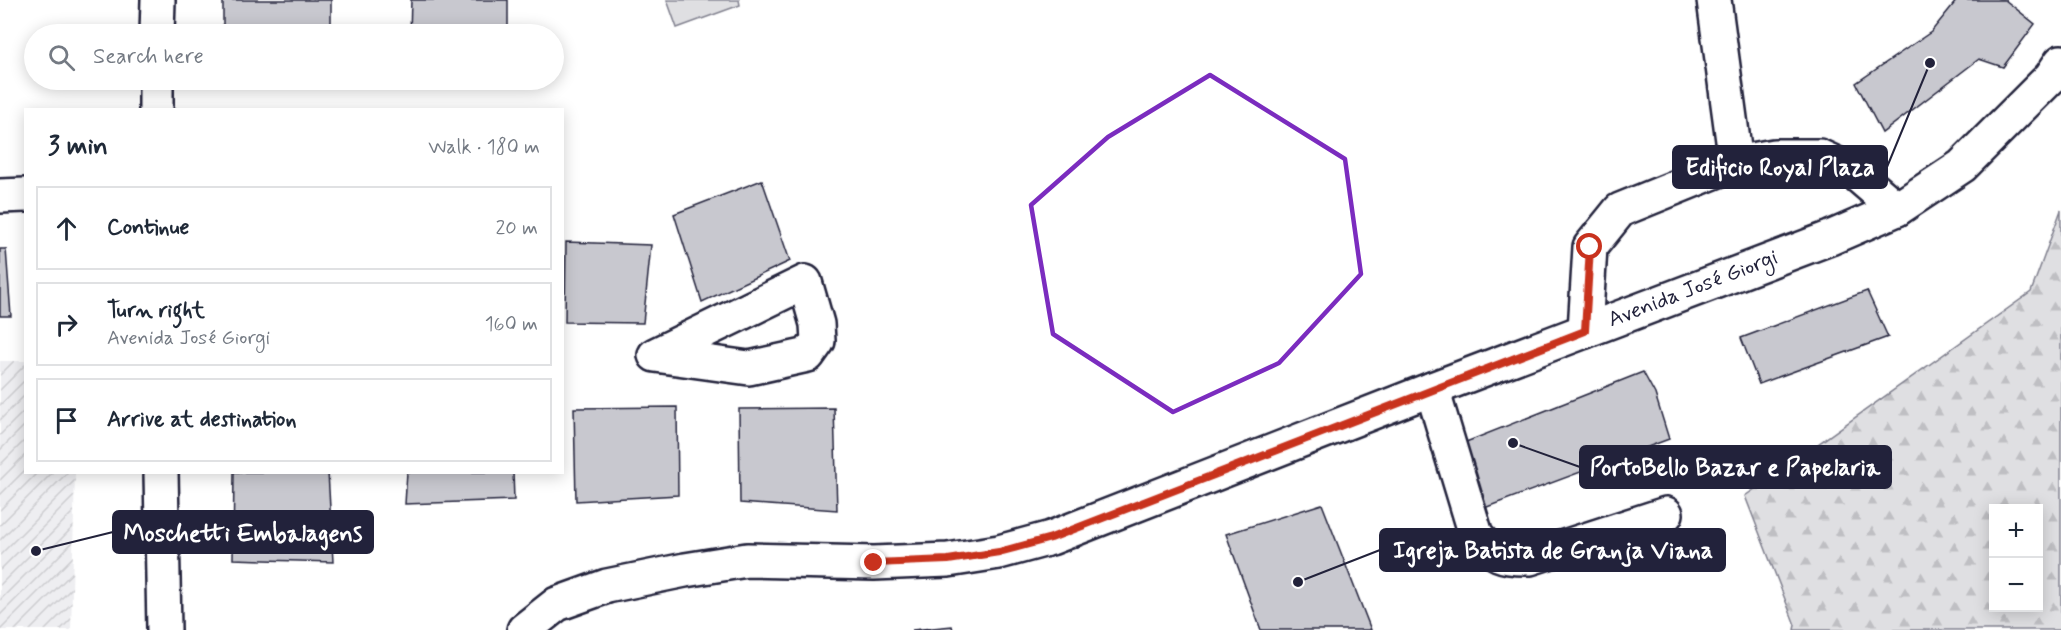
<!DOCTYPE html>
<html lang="en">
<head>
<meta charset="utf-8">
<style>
	body { margin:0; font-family:Mynerve,sans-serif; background:#f6f6f7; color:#1f2937 }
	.controls { position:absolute; right:18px; bottom:18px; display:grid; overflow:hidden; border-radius:0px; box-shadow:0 3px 15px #0003 }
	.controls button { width:54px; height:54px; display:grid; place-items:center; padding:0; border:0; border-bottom:2px solid #e0e1e3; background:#fff; color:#1f2937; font:30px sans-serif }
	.stop { position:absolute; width:18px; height:18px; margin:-14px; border:4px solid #c8321e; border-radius:50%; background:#fff }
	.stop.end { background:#c8321e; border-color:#fff; box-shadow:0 2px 6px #0008 }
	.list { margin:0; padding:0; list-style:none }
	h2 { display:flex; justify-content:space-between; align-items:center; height:78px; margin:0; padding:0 24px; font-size:26px }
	h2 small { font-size:20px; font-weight:400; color:#747a83 }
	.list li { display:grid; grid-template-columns:39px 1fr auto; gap:18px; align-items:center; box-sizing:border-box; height:84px; margin:0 12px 12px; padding:0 12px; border:2px solid #e0e1e3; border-radius:0px }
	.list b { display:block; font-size:22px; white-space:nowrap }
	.list p { margin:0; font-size:20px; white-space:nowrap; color:#747a83 }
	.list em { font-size:20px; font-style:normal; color:#747a83 }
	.icon { flex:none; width:33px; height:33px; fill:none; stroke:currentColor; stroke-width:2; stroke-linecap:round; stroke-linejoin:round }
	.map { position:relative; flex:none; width:2061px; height:630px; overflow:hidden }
	.search { position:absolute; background:#fff; box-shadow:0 3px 15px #0003; left:24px; top:24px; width:540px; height:66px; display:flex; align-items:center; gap:15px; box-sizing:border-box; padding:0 21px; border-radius:33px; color:#747a83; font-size:22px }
	.panel { position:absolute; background:#fff; box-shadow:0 3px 15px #0003; left:24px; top:108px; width:540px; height:366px; border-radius:0px }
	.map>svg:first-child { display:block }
</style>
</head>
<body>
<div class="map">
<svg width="2061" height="630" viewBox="0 0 2061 630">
	<defs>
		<pattern id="industrial-furrows" width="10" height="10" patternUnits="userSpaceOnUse" patternTransform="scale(1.5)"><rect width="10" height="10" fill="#eeeef1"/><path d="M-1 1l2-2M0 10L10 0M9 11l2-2" fill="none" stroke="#ccccd0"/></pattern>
		<pattern id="forest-firs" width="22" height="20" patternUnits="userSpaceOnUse" patternTransform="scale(1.5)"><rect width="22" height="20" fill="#dfdfe2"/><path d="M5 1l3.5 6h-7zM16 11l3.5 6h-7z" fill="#bfbfc3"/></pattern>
	</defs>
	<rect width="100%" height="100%" fill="#fff"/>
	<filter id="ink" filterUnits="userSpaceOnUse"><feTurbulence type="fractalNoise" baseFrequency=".0167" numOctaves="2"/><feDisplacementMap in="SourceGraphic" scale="12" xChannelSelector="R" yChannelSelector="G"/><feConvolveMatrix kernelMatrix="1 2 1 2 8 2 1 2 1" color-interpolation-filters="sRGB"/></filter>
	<g filter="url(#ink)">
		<path fill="url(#industrial-furrows)" d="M0 361H25L26 472 75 473 71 630H0Z"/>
		<path fill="url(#forest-firs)" stroke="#80808e" stroke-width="1.5" fill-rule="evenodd" d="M2061 210V630H1794L1795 625 1745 496 2031 292ZM1994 508H2038V608H1994Z"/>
		<path fill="#dfdfe2" stroke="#80808e" stroke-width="1.5" d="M667 0H739L740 5 677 28Z"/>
		<g fill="#c8c8cf" stroke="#22223b" stroke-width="1.5">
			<rect x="223" y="0" width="108" height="34"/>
			<path d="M411 0H508V34H410Z"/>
			<path d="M1957 0H2005L2035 24 2003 67 1979 59 1882 133 1856 83 1931 32Z"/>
			<path d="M762 180 790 261 702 302 674 214Z"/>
			<path d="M566 242 651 245 643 323 565 322Z"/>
			<path d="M0 249H6L11 316H0Z"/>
			<path d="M1867 291 1888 337 1759 384 1741 338Z"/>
			<path d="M1643 372 1655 394 1669 439 1479 510 1461 444Z"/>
			<path d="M677 407 678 495 576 501 574 408Z"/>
			<path d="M834 408 837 510 740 503 739 409Z"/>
			<path d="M234 472H328L333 562 233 559Z"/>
			<path d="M407 472H513L514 500 405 504Z"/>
			<path d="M1322 504 1371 630H1261L1226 534Z"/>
			<path d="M952 626 953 630H912Z"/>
		</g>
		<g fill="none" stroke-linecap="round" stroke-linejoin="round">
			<g stroke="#22223b" stroke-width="38">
				<g id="minor">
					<path d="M1714 0 1736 163"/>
					<path d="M157 34 158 0"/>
					<path d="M156 110V80"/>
					<path d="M0 196 26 195"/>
					<path d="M805 282 817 324 818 341 808 355 749 368 655 355Z"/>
					<path d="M1585 331 1590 247 1620 210 1736 163 1774 156H1819L1854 172 1897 209"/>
					<path d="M1432 389 1476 535C1494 555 1502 559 1530 558L1666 514"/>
					<path d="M161 472 164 630"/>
					<path d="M524 630 557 604 607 586 685 570 747 560 874 563 948 560 999 552 1051 538 1432 389 1830 238 1897 209 1962 166 2051 77 2061 62"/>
				</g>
			</g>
			<use href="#minor" stroke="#fff" stroke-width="33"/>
		</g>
	</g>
	<g fill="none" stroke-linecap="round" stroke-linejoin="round" filter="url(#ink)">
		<path stroke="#c8321e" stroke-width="8" d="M874 563 948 560 999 552 1051 538 1585 331 1590 247"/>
	</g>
	<path fill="none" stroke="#7b2cbf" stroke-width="4.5" stroke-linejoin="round" d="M1210 75 1345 159 1361 274 1279 363 1173 412 1053 334 1031 205 1108 137Z"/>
	<g text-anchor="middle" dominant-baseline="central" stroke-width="5" stroke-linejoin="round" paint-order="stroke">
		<g font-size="22" fill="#22223b" stroke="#fff">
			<text transform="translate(1693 289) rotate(-21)">Avenida José Giorgi</text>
		</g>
	</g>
	<path fill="none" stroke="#22223b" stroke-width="2" d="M1930 63L1887 167M1513 443L1580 467M36 551L113 532M1298 582L1380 550"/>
	<g fill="#22223b" stroke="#fff" stroke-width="2">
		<circle cx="1930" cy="63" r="6"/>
		<circle cx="1513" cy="443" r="6"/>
		<circle cx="36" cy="551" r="6"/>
		<circle cx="1298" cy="582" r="6"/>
	</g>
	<g fill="#22223b" stroke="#22223b" stroke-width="2">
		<rect x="1673" y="146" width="214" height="42" rx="6"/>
		<rect x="1580" y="446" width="311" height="42" rx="6"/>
		<rect x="113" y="511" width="260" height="42" rx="6"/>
		<rect x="1380" y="529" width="345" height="42" rx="6"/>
	</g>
	<g font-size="24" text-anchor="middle" font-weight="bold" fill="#fff">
		<text x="1780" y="175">Edificio Royal Plaza</text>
		<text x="1735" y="475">PortoBello Bazar e Papelaria</text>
		<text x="243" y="541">Moschetti Embalagens</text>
		<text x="1553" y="558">Igreja Batista de Granja Viana</text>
	</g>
</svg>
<div class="controls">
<button>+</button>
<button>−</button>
</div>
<div class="stop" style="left:1590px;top:247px"></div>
<div class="stop end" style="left:874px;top:563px"></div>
<div class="search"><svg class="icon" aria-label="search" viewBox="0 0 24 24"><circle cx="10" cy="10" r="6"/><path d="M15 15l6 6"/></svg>Search here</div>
<section class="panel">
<h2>3 min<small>Walk · 180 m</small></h2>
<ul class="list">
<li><svg class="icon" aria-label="ahead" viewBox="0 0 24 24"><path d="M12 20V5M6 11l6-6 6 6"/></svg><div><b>Continue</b></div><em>20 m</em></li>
<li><svg class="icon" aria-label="right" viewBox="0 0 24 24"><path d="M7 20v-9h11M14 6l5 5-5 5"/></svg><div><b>Turn right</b><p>Avenida José Giorgi</p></div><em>160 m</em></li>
<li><svg class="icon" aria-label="arrive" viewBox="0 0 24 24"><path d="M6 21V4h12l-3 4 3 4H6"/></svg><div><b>Arrive at destination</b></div></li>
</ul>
</section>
</div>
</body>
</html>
